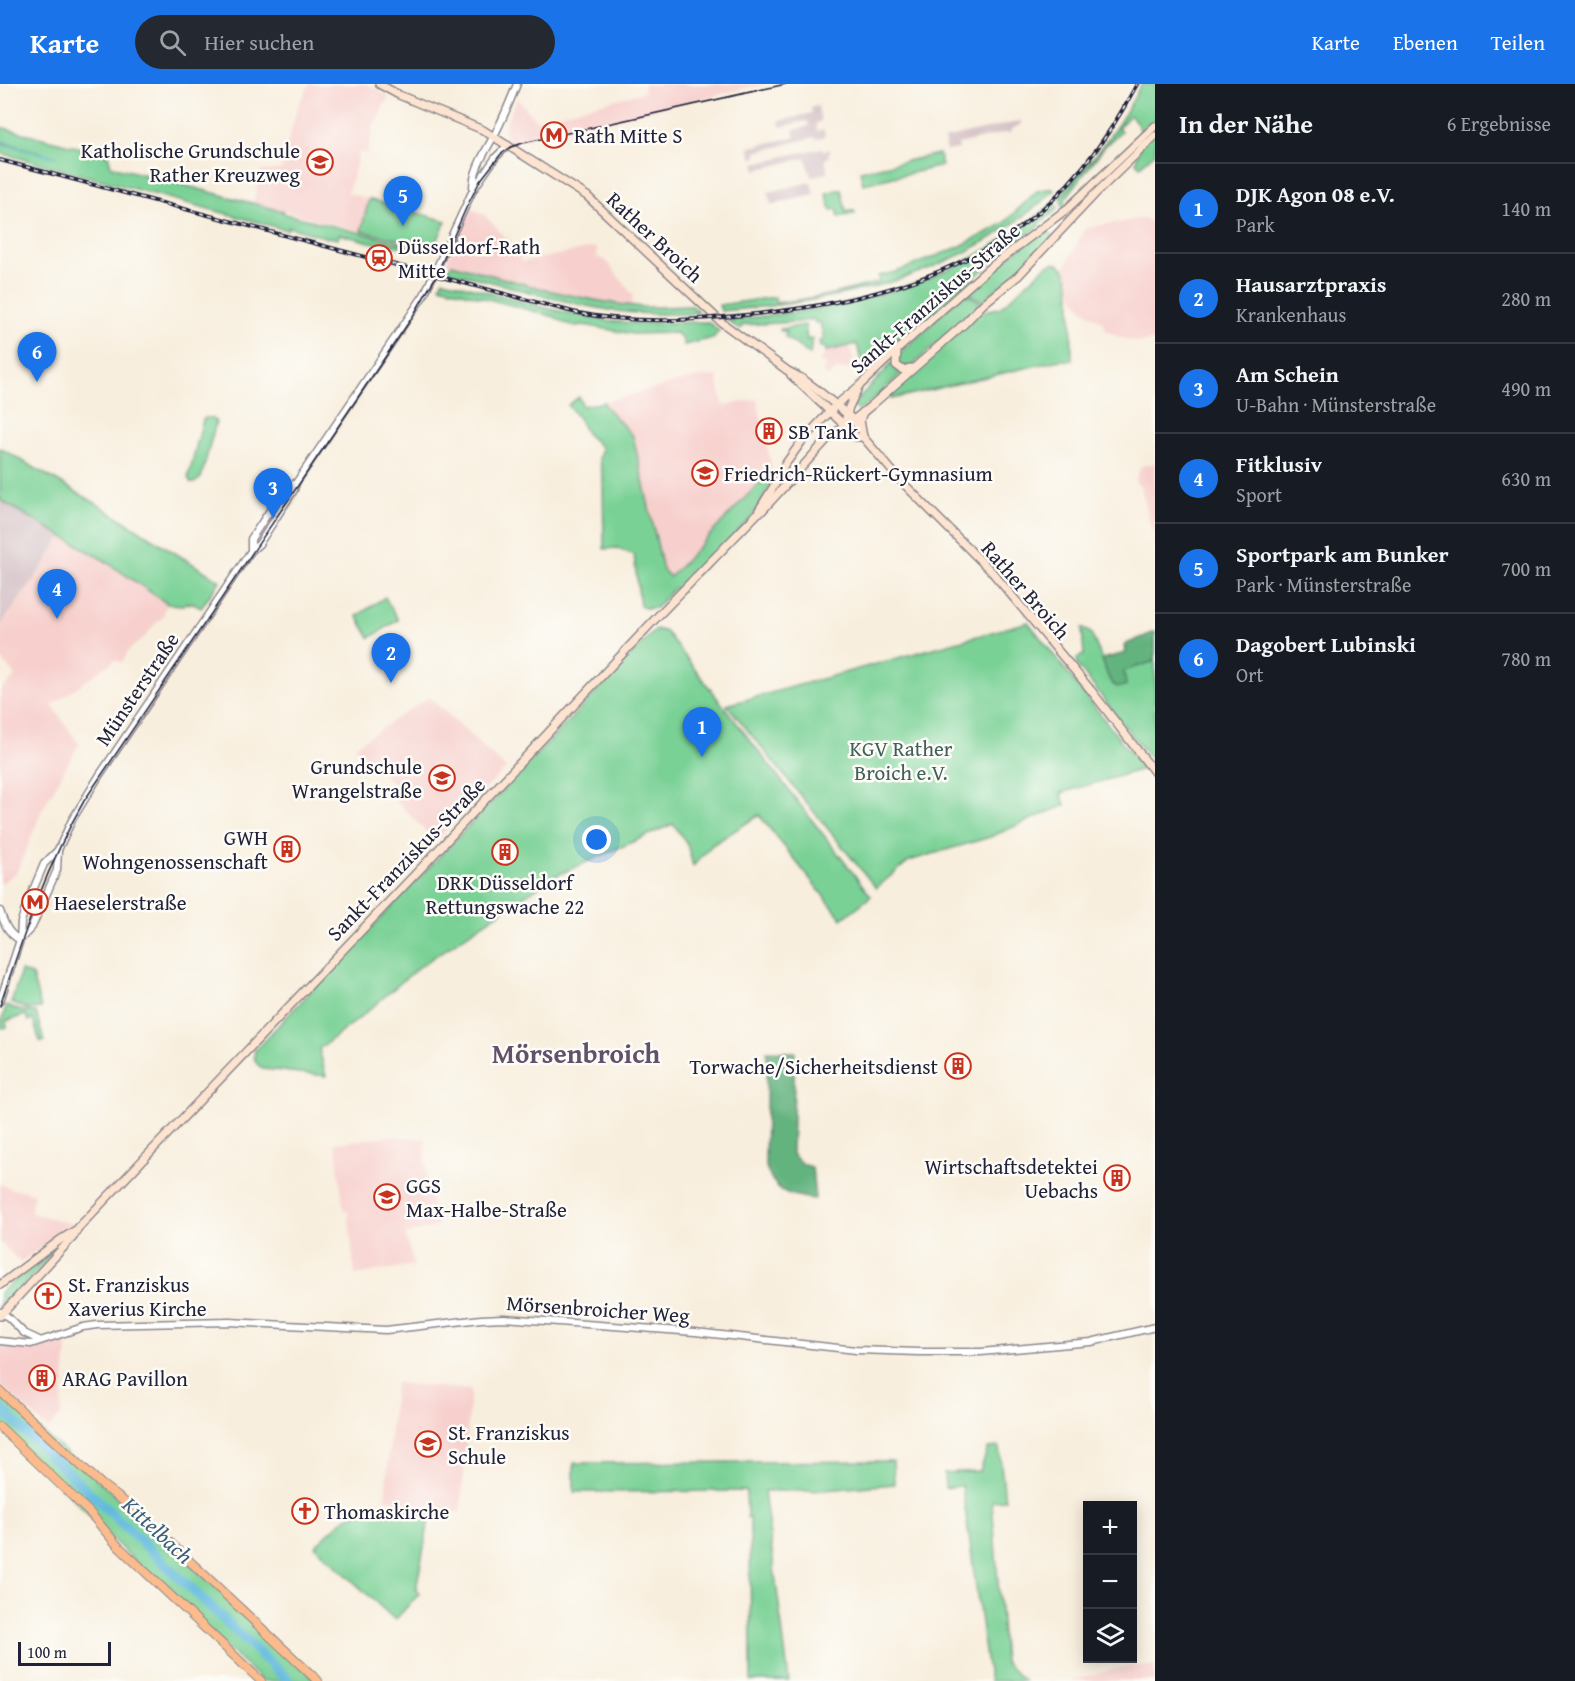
<!DOCTYPE html>
<html lang="de">
<head>
<meta charset="utf-8">
<style>
	body { margin:0; font-family:"Gentium Book Plus",serif; background:#242831; color:#f1f3f6 }
	.controls { position:absolute; right:18px; bottom:18px; display:grid; overflow:hidden; border-radius:0px; box-shadow:0 3px 15px #0003 }
	.controls button { width:54px; height:54px; display:grid; place-items:center; padding:0; border:0; border-bottom:2px solid #363941; background:#171b24; color:#f1f3f6; font:30px sans-serif }
	.scale { position:absolute; left:18px; bottom:15px; width:93px; box-sizing:border-box; padding-left:6px; border:3px solid #22223b; border-top:0; font-size:16px; line-height:21px; white-space:nowrap; color:#22223b; -webkit-text-stroke:4px #fdfcf7; paint-order:stroke }
	.you { position:absolute; left:597px; top:756px; width:21px; height:21px; margin:-15px; border:4px solid #fff; border-radius:50%; background:#1a73e8; box-shadow:0 0 0 9px #1a73e833 }
	.badge { display:grid; place-items:center; width:39px; height:39px; border-radius:50%; background:#1a73e8; color:#fff; font-size:20px; font-weight:700 }
	.pin { position:absolute; translate:-50% -50px; filter:drop-shadow(0 2px 3px #0008) }
	.pin::after { content:''; position:absolute; top:32px; width:21px; height:18px; background:inherit; clip-path:polygon(0 0,100% 0,50% 100%) }
	.list { margin:0; padding:0; list-style:none }
	h2 { display:flex; justify-content:space-between; align-items:center; height:78px; margin:0; padding:0 24px; font-size:26px }
	h2 small { font-size:20px; font-weight:400; color:#9ea1a6 }
	.list li { display:grid; grid-template-columns:39px 1fr auto; gap:18px; align-items:center; box-sizing:border-box; height:90px; padding:0 24px; border-top:2px solid #363941 }
	.list b { display:block; font-size:22px; white-space:nowrap }
	.list p { margin:0; font-size:20px; white-space:nowrap; color:#9ea1a6 }
	.list em { font-size:20px; font-style:normal; color:#9ea1a6 }
	.icon { flex:none; width:33px; height:33px; fill:none; stroke:currentColor; stroke-width:2; stroke-linecap:round; stroke-linejoin:round }
	.map { position:relative; flex:none; width:1155px; height:1597px; overflow:hidden }
	header { display:flex; align-items:center; gap:36px; box-sizing:border-box; height:84px; padding:0 30px; background:#1a73e8; color:#fff }
	header strong { font-size:28px }
	nav { display:flex; gap:33px; margin-inline-start:auto; font-size:21px }
	.search { width:420px; height:54px; background:#242831; display:flex; align-items:center; gap:15px; box-sizing:border-box; padding:0 21px; border-radius:33px; color:#9ea1a6; font-size:22px }
	main { display:flex }
	aside { flex:1; background:#171b24 }
	.map>svg:first-child { display:block }
</style>
</head>
<body>
<header>
<strong>Karte</strong>
<div class="search"><svg class="icon" aria-label="search" viewBox="0 0 24 24"><circle cx="10" cy="10" r="6"/><path d="M15 15l6 6"/></svg>Hier suchen</div>
<nav><a>Karte</a><a>Ebenen</a><a>Teilen</a></nav>
</header>
<main>
<div class="map">
<svg width="1155" height="1597" viewBox="0 0 1155 1597">
	<rect width="100%" height="100%" fill="#fdfcf7"/>
	<filter id="ink" filterUnits="userSpaceOnUse"><feTurbulence type="fractalNoise" baseFrequency=".0167" numOctaves="2"/><feDisplacementMap in="SourceGraphic" scale="12" xChannelSelector="R" yChannelSelector="G"/><feConvolveMatrix kernelMatrix="1 2 1 2 8 2 1 2 1" color-interpolation-filters="sRGB"/></filter>
	<filter id="wash" filterUnits="userSpaceOnUse"><feTurbulence type="fractalNoise" baseFrequency=".008" numOctaves="4" result="noise"/><feDisplacementMap in="SourceGraphic" scale="24" xChannelSelector="R" yChannelSelector="G"/><feGaussianBlur stdDeviation="1.35" result="paint"/><feColorMatrix in="noise" values="0 0 0 0 0 0 0 0 0 0 0 0 0 0 0 0 0 1.4 0 .05"/><feComposite in="paint" operator="in"/></filter>
	<g filter="url(#wash)">
		<rect width="100%" height="100%" fill="#f8eedd"/>
		<g fill="#f7d0cd">
			<path d="M310 0H367L389 12 374 41 367 70 359 68 348 109 369 115 361 147 253 119 261 87 281 85 297 24Z"/>
			<path d="M643 0H765L587 41 586 37 531 50V54L510 59 505 51 504 44 517 14 536 36 644 8Z"/>
			<path d="M469 124 485 131 513 162 522 178 596 163 598 175 602 174 607 178 633 211 632 222 602 218 550 208 446 179Z"/>
			<path d="M1144 134 1155 140V256L1139 259 1117 252 1105 246 1104 239 1084 226 1075 215 1071 206 1065 183 1085 144Z"/>
			<path d="M850 262 853 277 850 278 852 285 836 286V288L832 289 828 293 822 288 826 282 819 277 826 267Z"/>
			<path d="M717 292 723 322 757 315 772 385 670 493 663 487 633 352 605 322 604 318 693 294Z"/>
			<path d="M1155 379V458L1141 404 1135 397 1141 382Z"/>
			<path d="M62 452 102 475 168 520 163 528 165 530 161 535 154 541 146 552 128 567 123 577 121 578 115 576 52 621 79 660 42 726 17 788 0 800V606L16 593 0 574V542L44 481Z"/>
			<path d="M429 613 506 684 435 757 395 716 397 704 355 662Z"/>
			<path d="M394 1052 426 1055 425 1068 428 1100 438 1142 405 1151 414 1181 355 1191 348 1127H344L335 1059Z"/>
			<path d="M0 1100 11 1105 34 1109 31 1129 74 1140 20 1178 0 1158Z"/>
			<path d="M68 1253 61 1331 48 1345 0 1301V1262H35L52 1260Z"/>
			<path d="M395 1299 471 1306 460 1429 385 1415Z"/>
			<path d="M1132 1582H1155V1597H1070L1110 1586Z"/>
		</g>
		<g fill="#d2bec3">
			<path d="M818 22 821 37 816 40 817 47 824 46 825 52 823 53 816 55 815 53 756 68 757 73 752 74 749 63 795 53 793 46 809 42 807 37 780 43 779 37 812 29 811 23Z"/>
			<path d="M1021 37 1022 40 1012 45 1011 49H1004L958 60V65L947 67 944 55Z"/>
			<path d="M822 64 824 67 829 65 830 69 828 70 829 73 825 75 828 89 811 93 806 74 756 86 754 79 779 75 780 73Z"/>
			<path d="M811 98 814 111 771 121 768 108Z"/>
			<path d="M0 416 62 452 44 481 0 542Z"/>
		</g>
		<g fill="#7ad196" stroke="#4e7a68" stroke-width="1.5">
			<path d="M1141 0H1155V69L1140 82 1136 78C1140 57 1147 47 1130 31L1118 44 1121 47 1105 62 1065 115 1067 142 1060 112C1090 78 1122 42 1141 0Z"/>
			<path d="M0 43 108 71 111 82 282 127 285 130 417 163V165L370 158 339 150 338 155 330 153 328 154 288 143 287 146 0 69V59L56 73 0 57Z"/>
			<path d="M939 70 942 82 863 100 860 87Z"/>
			<path d="M1052 104 1054 107C960 193 844 217 721 227L719 221 775 213 776 219C811 215 845 208 879 198L878 192 896 188 959 163 1003 140 1037 107Z"/>
			<path d="M841 105 846 128 854 126 855 130 839 133 837 125 831 126 826 109Z"/>
			<path d="M369 115 446 137 434 164 361 147Z"/>
			<path d="M1055 117 1058 125 1040 139 1039 142 985 184 903 256 901 253 864 289 857 260 826 267 825 263H820L819 257 824 256 820 238 815 239 814 235 797 238 742 241V244L739 245 727 236C756 233 786 230 814 225 906 210 985 177 1055 117Z"/>
			<path d="M1045 144 1053 153 1024 183 982 217 967 208 995 183Z"/>
			<path d="M1054 179C1059 180 1062 181 1065 186 1073 200 1071 257 1072 276H1060L891 315 889 310 977 231 983 227 1000 224 1046 182Z"/>
			<path d="M452 180C515 198 577 216 642 223 659 224 675 222 692 222L699 228C689 231 677 230 667 230 591 232 520 202 446 187Z"/>
			<path d="M444 196 550 225 609 237 635 239 709 238 719 247 713 254 684 261 682 255 677 249 633 250 584 241 574 242 564 239 555 233 440 202 442 197Z"/>
			<path d="M963 210 969 211 981 219 912 282 900 283 897 273 902 267 931 241 937 233Z"/>
			<path d="M805 241 807 256 812 255 810 271 785 253 786 247H781L780 245Z"/>
			<path d="M891 279 897 287 902 289 872 317 859 327 853 322C864 306 880 295 891 279Z"/>
			<path d="M579 313 583 322 604 318 605 322 633 352 663 486 670 493 765 393 768 396H774L754 431 695 491 677 506 674 504 656 524H645L640 522 634 471 617 464 604 465 603 393 599 374 602 364 586 349 578 334 568 321Z"/>
			<path d="M205 334H212L216 338 201 394 194 399H191L188 394 203 336Z"/>
			<path d="M0 364 97 420 220 497 201 524 191 518 189 520 186 518 184 521 168 520 102 475 0 416Z"/>
			<path d="M385 513 398 536 370 554 357 532Z"/>
			<path d="M1028 538 1143 685 1061 709 1065 721 990 753 909 777 876 804 727 621Z"/>
			<path d="M1082 544 1091 549 1112 599 1119 583 1155 572V681L1077 581V574L1084 571Z"/>
			<path d="M656 545 666 548 871 812 842 835 759 731 712 761 693 782 687 760 673 740 553 793 419 883 356 937 319 965 326 992 264 985C255 980 253 976 255 966Z"/>
			<path d="M21 887 32 891 41 924 27 925 11 919Z"/>
			<path d="M6 922 23 927 36 928 44 957 40 958 33 935 28 937 26 931 6 937 7 943 4 944 0 943Z"/>
			<path d="M50 1168 52 1171 5 1221 0 1220V1208Z"/>
			<path d="M0 1311 122 1417 317 1597H262L119 1462 0 1339Z"/>
			<path d="M999 1363 1005 1416 992 1417 1004 1578 1024 1597H990L987 1582 962 1402 945 1404 944 1389 980 1387 988 1364Z"/>
			<path d="M893 1377 894 1400 812 1407H764L789 1597H751L750 1434H747L746 1407 574 1408V1379Z"/>
			<path d="M384 1421 430 1430 416 1506 419 1509 418 1511 395 1536 315 1462C334 1443 356 1421 384 1421Z"/>
		</g>
		<g fill="#63b37f" stroke="#426a5d" stroke-width="1.5">
			<path d="M1155 548V577L1124 587 1126 601C1109 609 1107 588 1102 575L1126 569 1124 561Z"/>
			<path d="M767 967 795 968 792 1070 802 1080 812 1083 815 1115C787 1112 774 1108 765 1080Z"/>
		</g>
		<g fill="none" stroke-linecap="round" stroke-linejoin="round">
			<path stroke="#61b9de" stroke-width="1.5" d="M0 58 55 73"/>
			<path stroke="#61b9de" stroke-width="10" d="M0 1324 289 1597"/>
		</g>
	</g>
	<g filter="url(#ink)">
		<g fill="none" stroke-linecap="round" stroke-linejoin="round">
			<g stroke="#8d888c" stroke-width="9">
				<g id="tertiary">
					<path d="M473 106C472 84 489 63 498 44 505 30 511 15 517 0"/>
					<path d="M251 467V455L282 408 289 402 296 399"/>
					<path d="M0 827C4 839 8 850 20 856"/>
					<path d="M20 856 32 843 57 786 58 766"/>
					<path d="M0 917 20 856 21 838 25 825 44 780 58 766 72 736 99 692 251 467 259 460 294 406 296 399 424 211 473 106 496 73 508 61"/>
					<path d="M0 1228 8 1233 24 1249 39 1256"/>
					<path d="M0 1257 31 1260 83 1243 97 1241 229 1238 386 1246 481 1235 504 1234 695 1248 856 1266 919 1268H981L1091 1258 1155 1243"/>
				</g>
			</g>
			<g stroke="#8d888c" stroke-width="10">
				<g id="secondary">
					<path d="M379 0 399 11 483 46 587 112 721 238 788 287 803 295 815 304 847 330 861 345"/>
					<path d="M897 267 896 281 903 286 910 284"/>
					<path d="M791 291 857 353H863"/>
					<path d="M863 328 860 336 863 353 900 396 992 488 1090 605 1155 689"/>
					<path d="M846 334 849 323 857 306"/>
					<path d="M759 426 779 394 784 382 802 357 836 321 858 303 898 265 988 185 1068 124 1155 42"/>
					<path d="M0 1201 60 1156 76 1146"/>
					<path d="M0 1232 73 1153 78 1144 423 782 658 532 758 429 762 427 832 350 846 342 872 321 964 240 983 220 1018 192 1095 110 1155 52"/>
				</g>
			</g>
			<g stroke="#8d888c" stroke-width="10">
				<g id="primary">
					<path d="M0 1307 101 1400 135 1426 318 1597"/>
					<path d="M0 1343 90 1429 118 1462 261 1597"/>
				</g>
			</g>
			<use href="#tertiary" stroke="#fff" stroke-width="6"/>
			<use href="#secondary" stroke="#fde4d1" stroke-width="7"/>
			<use href="#primary" stroke="#fbbb8c" stroke-width="8"/>
			<g stroke="#22223b" stroke-width="1.5">
				<path d="M439 185 467 122 480 97 501 70 511 63 523 59 786 0"/>
				<path d="M0 922C23 852 47 781 84 717L413 232 435 194"/>
			</g>
			<g stroke="#22223b" stroke-width="4">
				<path id="rail" d="M0 76 573 228C632 240 686 237 745 231 841 222 941 200 1020 143 1070 107 1108 55 1137 0"/>
			</g>
			<use href="#rail" stroke="#fdfcf7" stroke-width="1.5" stroke-dasharray="4.5" stroke-linecap="butt"/>
		</g>
	</g>
	<defs>
		<g id="metro-ring" transform="scale(1.35)"><circle r="9.5" fill="#fdfcf7" stroke="#c8321e" stroke-width="1.5"/><path d="M-5.5 5V-5H-3L0 0L3-5H5.5V5H3V-.5L0 4L-3-.5V5Z" fill="#c8321e"/></g>
		<g id="school-ring" transform="scale(1.35)"><circle r="9.5" fill="#fdfcf7" stroke="#c8321e" stroke-width="1.5"/><path d="M0-5L7-2L0 1L-7-2ZM-4 1L0 2.5L4 1V4Q0 6-4 4Z" fill="#c8321e"/></g>
		<g id="station-ring" transform="scale(1.35)"><circle r="9.5" fill="#fdfcf7" stroke="#c8321e" stroke-width="1.5"/><path d="M-3-6H3Q5-6 5-4V2Q5 4 3 4L4.5 6H3L1.5 4h-3L-3 6H-4.5L-3 4Q-5 4-5 2V-4Q-5-6-3-6ZM-3.5-4v3h7v-3ZM-3.5 1v1.5H-2V1ZM2 1v1.5H3.5V1Z" fill="#c8321e"/></g>
		<g id="building-ring" transform="scale(1.35)"><circle r="9.5" fill="#fdfcf7" stroke="#c8321e" stroke-width="1.5"/><path d="M-4-6H4V6H1V3H-1V6H-4ZM-2.5-4.3h1.7v1.8h-1.7ZM.8-4.3h1.7v1.8H.8ZM-2.5-1h1.7V.8h-1.7ZM.8-1h1.7V.8H.8Z" fill="#c8321e"/></g>
		<g id="church-ring" transform="scale(1.35)"><circle r="9.5" fill="#fdfcf7" stroke="#c8321e" stroke-width="1.5"/><path d="M-1.2-6h2.4v3.5h3.3v2.4h-3.3V6h-2.4V-.1h-3.3v-2.4h3.3Z" fill="#c8321e"/></g>
	</defs>
	<g fill-rule="evenodd">
		<use href="#metro-ring" x="554" y="51"/>
		<use href="#school-ring" x="320" y="78"/>
		<use href="#station-ring" x="379" y="174"/>
		<use href="#building-ring" x="769" y="347"/>
		<use href="#school-ring" x="705" y="389"/>
		<use href="#school-ring" x="442" y="694"/>
		<use href="#building-ring" x="287" y="765"/>
		<use href="#building-ring" x="505" y="768"/>
		<use href="#metro-ring" x="35" y="818"/>
		<use href="#building-ring" x="958" y="982"/>
		<use href="#building-ring" x="1117" y="1094"/>
		<use href="#school-ring" x="387" y="1113"/>
		<use href="#church-ring" x="48" y="1212"/>
		<use href="#building-ring" x="42" y="1294"/>
		<use href="#school-ring" x="428" y="1360"/>
		<use href="#church-ring" x="305" y="1427"/>
	</g>
	<g text-anchor="middle" dominant-baseline="central" stroke-width="5" stroke-linejoin="round" paint-order="stroke">
		<g font-size="21" fill="#22223b" stroke="#fdfcf7" text-anchor="start">
			<text x="574" y="51">Rath Mitte S</text>
			<text x="300" y="66" text-anchor="end">Katholische Grundschule<tspan x="300" dy="24">Rather Kreuzweg</tspan></text>
			<text x="398" y="162">Düsseldorf-Rath<tspan x="398" dy="24">Mitte</tspan></text>
			<text x="788" y="347">SB Tank</text>
			<text x="724" y="389">Friedrich-Rückert-Gymnasium</text>
			<text x="422" y="682" text-anchor="end">Grundschule<tspan x="422" dy="24">Wrangelstraße</tspan></text>
			<text x="268" y="753" text-anchor="end">GWH<tspan x="268" dy="24">Wohngenossenschaft</tspan></text>
			<text x="505" y="798" text-anchor="middle">DRK Düsseldorf<tspan x="505" dy="24">Rettungswache 22</tspan></text>
			<text x="54" y="818">Haeselerstraße</text>
			<text x="938" y="982" text-anchor="end">Torwache/Sicherheitsdienst</text>
			<text x="1098" y="1082" text-anchor="end">Wirtschaftsdetektei<tspan x="1098" dy="24">Uebachs</tspan></text>
			<text x="406" y="1101">GGS<tspan x="406" dy="24">Max-Halbe-Straße</tspan></text>
			<text x="68" y="1200">St. Franziskus<tspan x="68" dy="24">Xaverius Kirche</tspan></text>
			<text x="62" y="1294">ARAG Pavillon</text>
			<text x="448" y="1348">St. Franziskus<tspan x="448" dy="24">Schule</tspan></text>
			<text x="324" y="1427">Thomaskirche</text>
		</g>
		<g font-size="21" fill="#22223b" stroke="#fdfcf7">
			<text transform="translate(655 153) rotate(43)">Rather Broich</text>
			<text transform="translate(935 214) rotate(-41)">Sankt-Franziskus-Straße</text>
			<text transform="translate(1026 506) rotate(49)">Rather Broich</text>
			<text transform="translate(137 605) rotate(-56)">Münsterstraße</text>
			<text transform="translate(406 775) rotate(-46)">Sankt-Franziskus-Straße</text>
			<text transform="translate(598 1225) rotate(4)">Mörsenbroicher Weg</text>
		</g>
		<g font-size="21" fill="#415f5b" stroke="#fdfcf7">
			<text x="901" y="664">KGV Rather<tspan x="901" dy="24">Broich e.V.</tspan></text>
		</g>
		<g font-size="22" font-style="italic" fill="#3b5e7c" stroke="#fdfcf7">
			<text transform="translate(158 1446) rotate(43)">Kittelbach</text>
		</g>
		<g font-size="27" font-weight="bold" fill="#61516b" stroke="#fdfcf7">
			<text x="576" y="969">Mörsenbroich</text>
		</g>
	</g>
</svg>
<div class="controls">
<button>+</button>
<button>−</button>
<button><svg class="icon" aria-label="layers" viewBox="0 0 24 24"><path d="M12 4l9 5-9 5-9-5zM3 14l9 5 9-5"/></svg></button>
</div>
<div class="scale">100 m</div>
<div class="you"></div>
<div class="pin badge" style="left:702px;top:673px">1</div>
<div class="pin badge" style="left:391px;top:599px">2</div>
<div class="pin badge" style="left:273px;top:434px">3</div>
<div class="pin badge" style="left:57px;top:535px">4</div>
<div class="pin badge" style="left:403px;top:142px">5</div>
<div class="pin badge" style="left:37px;top:298px">6</div>
</div>
<aside>
<h2>In der Nähe<small>6 Ergebnisse</small></h2>
<ul class="list">
<li><span class="badge">1</span><div><b>DJK Agon 08 e.V.</b><p>Park</p></div><em>140 m</em></li>
<li><span class="badge">2</span><div><b>Hausarztpraxis</b><p>Krankenhaus</p></div><em>280 m</em></li>
<li><span class="badge">3</span><div><b>Am Schein</b><p>U-Bahn · Münsterstraße</p></div><em>490 m</em></li>
<li><span class="badge">4</span><div><b>Fitklusiv</b><p>Sport</p></div><em>630 m</em></li>
<li><span class="badge">5</span><div><b>Sportpark am Bunker</b><p>Park · Münsterstraße</p></div><em>700 m</em></li>
<li><span class="badge">6</span><div><b>Dagobert Lubinski</b><p>Ort</p></div><em>780 m</em></li>
</ul>
</aside>
</main>
</body>
</html>
